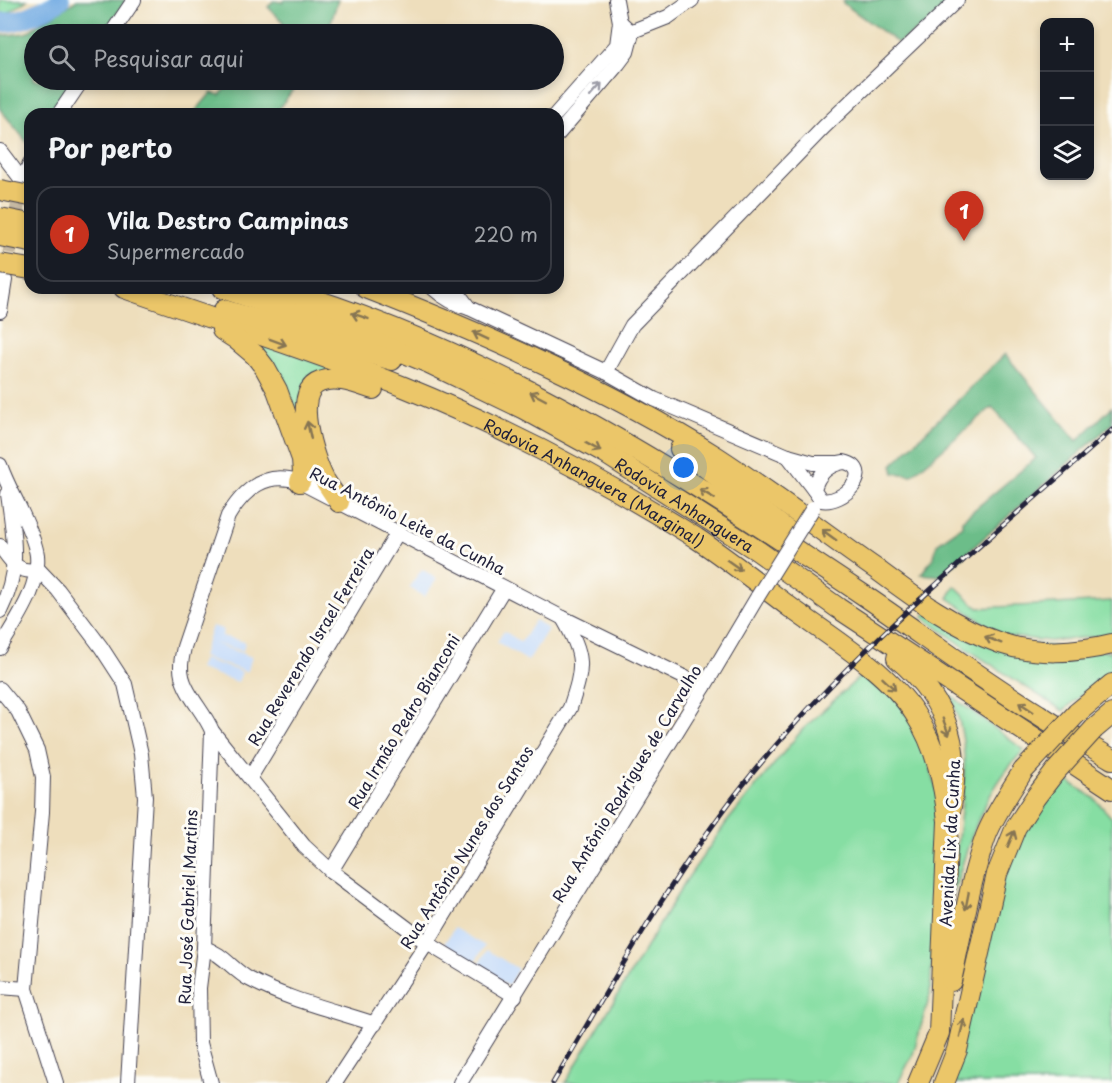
<!DOCTYPE html>
<html lang="pt">
<head>
<meta charset="utf-8">
<style>
	body { margin:0; font-family:"Playpen Sans",sans-serif; background:#242831; color:#f1f3f6 }
	.controls { position:absolute; right:18px; top:18px; display:grid; overflow:hidden; border-radius:12px; box-shadow:0 3px 9px #0003 }
	.controls button { width:54px; height:54px; display:grid; place-items:center; padding:0; border:0; border-bottom:2px solid #363941; background:#171b24; color:#f1f3f6; font:30px sans-serif }
	.you { position:absolute; left:684px; top:468px; width:21px; height:21px; margin:-15px; border:4px solid #fff; border-radius:50%; background:#1a73e8; box-shadow:0 0 0 9px #1a73e833 }
	.badge { display:grid; place-items:center; width:39px; height:39px; border-radius:50%; background:#c8321e; color:#fff; font-size:20px; font-weight:700 }
	.pin { position:absolute; translate:-50% -50px; filter:drop-shadow(0 2px 3px #0008) }
	.pin::after { content:''; position:absolute; top:32px; width:21px; height:18px; background:inherit; clip-path:polygon(0 0,100% 0,50% 100%) }
	.list { margin:0; padding:0; list-style:none }
	h2 { display:flex; justify-content:space-between; align-items:center; height:78px; margin:0; padding:0 24px; font-size:26px }
	h2 small { font-size:20px; font-weight:400; color:#9ea1a6 }
	.list li { display:grid; grid-template-columns:39px 1fr auto; gap:18px; align-items:center; box-sizing:border-box; height:96px; margin:0 12px 12px; padding:0 12px; border:2px solid #363941; border-radius:18px }
	.list b { display:block; font-size:22px; white-space:nowrap }
	.list p { margin:0; font-size:20px; white-space:nowrap; color:#9ea1a6 }
	.list em { font-size:20px; font-style:normal; color:#9ea1a6 }
	.icon { flex:none; width:33px; height:33px; fill:none; stroke:currentColor; stroke-width:2; stroke-linecap:round; stroke-linejoin:round }
	.map { position:relative; flex:none; width:1112px; height:1083px; overflow:hidden }
	.search { position:absolute; background:#171b24; box-shadow:0 3px 9px #0003; left:24px; top:24px; width:540px; height:66px; display:flex; align-items:center; gap:15px; box-sizing:border-box; padding:0 21px; border-radius:33px; color:#9ea1a6; font-size:22px }
	.panel { position:absolute; background:#171b24; box-shadow:0 3px 9px #0003; left:24px; top:108px; width:540px; height:186px; border-radius:18px }
	.map>svg:first-child { display:block }
</style>
</head>
<body>
<div class="map">
<svg width="1112" height="1083" viewBox="0 0 1112 1083">
	<rect width="100%" height="100%" fill="#fdfcf7"/>
	<filter id="ink" filterUnits="userSpaceOnUse"><feTurbulence type="fractalNoise" baseFrequency=".0167" numOctaves="2"/><feDisplacementMap in="SourceGraphic" scale="12" xChannelSelector="R" yChannelSelector="G"/><feConvolveMatrix kernelMatrix="1 2 1 2 8 2 1 2 1" color-interpolation-filters="sRGB"/></filter>
	<filter id="wash" filterUnits="userSpaceOnUse"><feTurbulence type="fractalNoise" baseFrequency=".008" numOctaves="4" result="noise"/><feDisplacementMap in="SourceGraphic" scale="24" xChannelSelector="R" yChannelSelector="G"/><feGaussianBlur stdDeviation="1.35" result="paint"/><feColorMatrix in="noise" values="0 0 0 0 0 0 0 0 0 0 0 0 0 0 0 0 0 1.4 0 .05"/><feComposite in="paint" operator="in"/></filter>
	<g filter="url(#wash)">
		<rect width="100%" height="100%" fill="#eedebc"/>
		<g fill="#c8ddf9">
			<path d="M422 569 437 579 424 597 409 587Z"/>
			<path d="M535 620 548 629 528 661 497 642 504 631 521 642Z"/>
			<path d="M212 626 223 629 222 636 245 642 243 651 213 643 252 657 247 672 202 657Z"/>
			<path d="M203 659 242 672 238 682 199 669Z"/>
			<path d="M454 928 485 946 474 963 444 944Z"/>
			<path d="M487 950 518 969 508 986 477 967Z"/>
		</g>
		<g fill="#86dea3" stroke="#54806f" stroke-width="1.5">
			<path d="M0 0H27L8 13H0Z"/>
			<path d="M250 337 342 372 327 373 304 430Z"/>
			<path d="M955 586 978 608 1112 601V635L1050 641 1003 636 948 598Z"/>
			<path d="M928 612 974 638 1112 652V672L1096 682 1063 711 970 651 923 617Z"/>
			<path d="M867 670 888 686 921 734 940 801 930 995 913 1054 898 1083H565L685 882 726 823 802 730Z"/>
			<path d="M950 695 1024 750C982 793 968 843 952 899 954 873 957 847 960 821 965 775 970 739 950 695Z"/>
			<path d="M1060 776 1094 798 1112 818V1083H948L1013 842Z"/>
		</g>
		<g fill="#6cbd89" stroke="#477062" stroke-width="1.5">
			<path d="M77 0H126L104 34H34V80H74L52 114H30V146L0 109V36L26 33Z"/>
			<path d="M285 0H338L327 34H273L284 23 268 7 273 1 283 2Z"/>
			<path d="M843 0H952L924 26 898 43 843 3Z"/>
			<path d="M233 80H300L275 114H193L211 93 220 95Z"/>
			<path d="M1005 354 1077 441 1112 407V424L941 576 921 574 934 557 937 544 962 526V520L1036 458 992 407 912 475 894 473 892 465Z"/>
		</g>
		<g fill="none" stroke-linecap="round" stroke-linejoin="round">
			<path stroke="#73ace3" stroke-width="20" d="M0 23C22 22 42 12 60 0"/>
		</g>
	</g>
	<g filter="url(#ink)">
		<g fill="none" stroke-linecap="round" stroke-linejoin="round">
			<path stroke="#c5b8a2" stroke-width="14" stroke-dasharray="14 7" stroke-linecap="butt" d="M6 274 21 186"/>
			<g stroke="#413e4e" stroke-width="16">
				<g id="minor">
					<path d="M111 34 134 0"/>
					<path d="M625 34 668 17 692 0"/>
					<path d="M59 114 82 80"/>
					<path d="M556 114 617 45 620 22 616 0"/>
					<path d="M558 134 618 64 627 52 632 33 620 22"/>
					<path d="M0 151 22 180"/>
					<path d="M21 184 30 164"/>
					<path d="M433 288C444 298 454 304 469 308L606 372 654 399 788 456 813 463H836"/>
					<path d="M454 288 469 308"/>
					<path d="M0 311 5 280"/>
					<path d="M606 372 632 325 824 127 957 0"/>
					<path d="M788 456 814 490"/>
					<path d="M844 462C876 469 844 505 821 500L814 490C817 474 829 464 844 462Z"/>
					<path d="M0 465C6 482 14 496 21 511 27 524 35 541 37 555 40 589 16 620 0 648"/>
					<path d="M0 546C10 559 17 574 36 570"/>
					<path d="M36 567 58 590 101 647 125 684 141 754 145 797 128 1083"/>
					<path d="M0 611C21 570 14 538 8 494"/>
					<path d="M0 689 18 711 37 750 43 777 42 812 26 989 56 1083"/>
					<path d="M250 778 398 532"/>
					<path d="M331 871 504 588"/>
					<path d="M204 948C222 953 233 970 249 979 288 1000 333 1010 375 1024"/>
					<path d="M0 987 26 989"/>
					<path d="M515 996 427 943 331 871 304 846 212 731C204 710 180 690 181 666 181 660 183 653 184 647L228 516C245 488 267 470 300 482L563 618 704 687"/>
					<path d="M211 1083 200 1043 199 988 204 948 212 731"/>
					<path d="M335 1083 427 943 570 708C584 666 585 657 563 618"/>
					<path d="M460 1083 704 687 758 596"/>
				</g>
			</g>
			<g stroke="#413e4e" stroke-width="22">
				<g id="highway">
					<path id="s1" d="M124 288C217 321 312 350 404 387 505 428 604 480 696 538 729 560 759 584 791 608 831 637 889 672 915 714 936 746 944 783 948 821"/>
					<path id="s2" d="M222 288 359 334 429 363 524 409 606 454 758 551 838 608 1112 789"/>
					<path d="M278 288C490 350 680 472 862 594 921 634 978 677 1038 714 1062 730 1087 744 1112 759"/>
					<path d="M366 288C486 335 607 388 717 457 771 492 823 532 876 569 915 598 954 627 1000 643 1035 655 1076 653 1112 644"/>
					<path d="M224 310 392 360"/>
					<path d="M222 330 236 339 255 355 265 368 277 390 302 459 303 473 300 482"/>
					<path d="M680 449 700 463 788 531"/>
					<path d="M339 502C335 495 329 487 324 479 314 460 291 392 320 382 337 375 357 384 373 389"/>
					<path d="M897 658C951 703 964 754 948 821L939 1033 918 1083"/>
					<path d="M1077 713 1112 684"/>
					<path d="M1094 729 1112 714"/>
					<path d="M951 981C962 932 969 883 986 836 995 813 1010 792 1023 771"/>
					<path d="M944 1083 957 1050 997 874 1016 827 1035 798 1055 772"/>
				</g>
			</g>
			<use href="#minor" stroke="#fff" stroke-width="14"/>
			<use href="#highway" stroke="#ebc669" stroke-width="20"/>
			<g stroke="#22223b" stroke-width="5">
				<path id="rail" d="M553 1083C613 981 670 878 743 785 849 651 985 543 1112 430"/>
			</g>
			<use href="#rail" stroke="#fdfcf7" stroke-width="3" stroke-dasharray="9" stroke-linecap="butt"/>
			<g stroke="#413e4e" stroke-width="16" stroke-linecap="butt">
				<path id="minor-bridge" d="M758 596 813 508"/>
			</g>
			<g stroke="#413e4e" stroke-width="22" stroke-linecap="butt">
				<g id="highway-bridge">
					<path d="M0 190 30 196"/>
					<path d="M0 218 30 224"/>
					<path d="M0 236 30 242"/>
					<path d="M0 264 30 269"/>
					<path d="M1023 771 1077 713"/>
					<path d="M1055 772 1094 729"/>
				</g>
			</g>
			<use href="#minor-bridge" stroke="#fff" stroke-width="14"/>
			<use href="#highway-bridge" stroke="#ebc669" stroke-width="20"/>
		</g>
		<defs><path id="oneway-shaft" d="M-6 0H5M1.5-3L5.5 0L1.5 3" fill="none" stroke-width="1.6" stroke-linecap="round" stroke-linejoin="round" transform="scale(1.5)"/></defs>
		<use stroke="#9c9ca7" href="#oneway-shaft" transform="translate(596 90) rotate(-49)"/>
		<g stroke="#867452">
			<use href="#oneway-shaft" transform="translate(360 316) rotate(-161)"/>
			<use href="#oneway-shaft" transform="translate(481 336) rotate(-155)"/>
			<use href="#oneway-shaft" transform="translate(278 342) rotate(20)"/>
			<use href="#oneway-shaft" transform="translate(538 396) rotate(-152)"/>
			<use href="#oneway-shaft" transform="translate(309 430) rotate(-102)"/>
			<use href="#oneway-shaft" transform="translate(593 447) rotate(29)"/>
			<use href="#oneway-shaft" transform="translate(707 494) rotate(-149)"/>
			<use href="#oneway-shaft" transform="translate(829 535) rotate(-144)"/>
			<use href="#oneway-shaft" transform="translate(734 565) rotate(35)"/>
			<use href="#oneway-shaft" transform="translate(993 640) rotate(-158)"/>
			<use href="#oneway-shaft" transform="translate(889 684) rotate(43)"/>
			<use href="#oneway-shaft" transform="translate(1026 707) rotate(-146)"/>
			<use href="#oneway-shaft" transform="translate(946 727) rotate(69)"/>
			<use href="#oneway-shaft" transform="translate(1011 839) rotate(-67)"/>
			<use href="#oneway-shaft" transform="translate(967 901) rotate(101)"/>
			<use href="#oneway-shaft" transform="translate(962 1028) rotate(-76)"/>
		</g>
	</g>
	<g text-anchor="middle" dominant-baseline="central" stroke-width="6" stroke-linejoin="round" paint-order="stroke">
		<g font-size="16" fill="#22223b" stroke="#fdfcf7">
			<text stroke="none"><textPath href="#s1" startOffset="510">Rodovia Anhanguera (Marginal)</textPath></text>
			<text stroke="none"><textPath href="#s2" startOffset="513">Rodovia Anhanguera</textPath></text>
			<text transform="translate(408 520) rotate(27)">Rua Antônio Leite da Cunha</text>
			<text transform="translate(310 646) rotate(-59)">Rua Reverendo Israel Ferreira</text>
			<text transform="translate(403 721) rotate(-59)">Rua Irmão Pedro Bianconi</text>
			<text transform="translate(626 783) rotate(-59)">Rua Antônio Rodrigues de Carvalho</text>
			<text transform="translate(949 843) rotate(-87)">Avenida Lix da Cunha</text>
			<text transform="translate(466 847) rotate(-58)">Rua Antônio Nunes dos Santos</text>
			<text transform="translate(187 907) rotate(-88)">Rua José Gabriel Martins</text>
		</g>
	</g>
</svg>
<div class="controls">
<button>+</button>
<button>−</button>
<button><svg class="icon" aria-label="layers" viewBox="0 0 24 24"><path d="M12 4l9 5-9 5-9-5zM3 14l9 5 9-5"/></svg></button>
</div>
<div class="you"></div>
<div class="pin badge" style="left:964px;top:241px">1</div>
<div class="search"><svg class="icon" aria-label="search" viewBox="0 0 24 24"><circle cx="10" cy="10" r="6"/><path d="M15 15l6 6"/></svg>Pesquisar aqui</div>
<section class="panel">
<h2>Por perto<small></small></h2>
<ul class="list">
<li><span class="badge">1</span><div><b>Vila Destro Campinas</b><p>Supermercado</p></div><em>220 m</em></li>
</ul>
</section>
</div>
</body>
</html>
